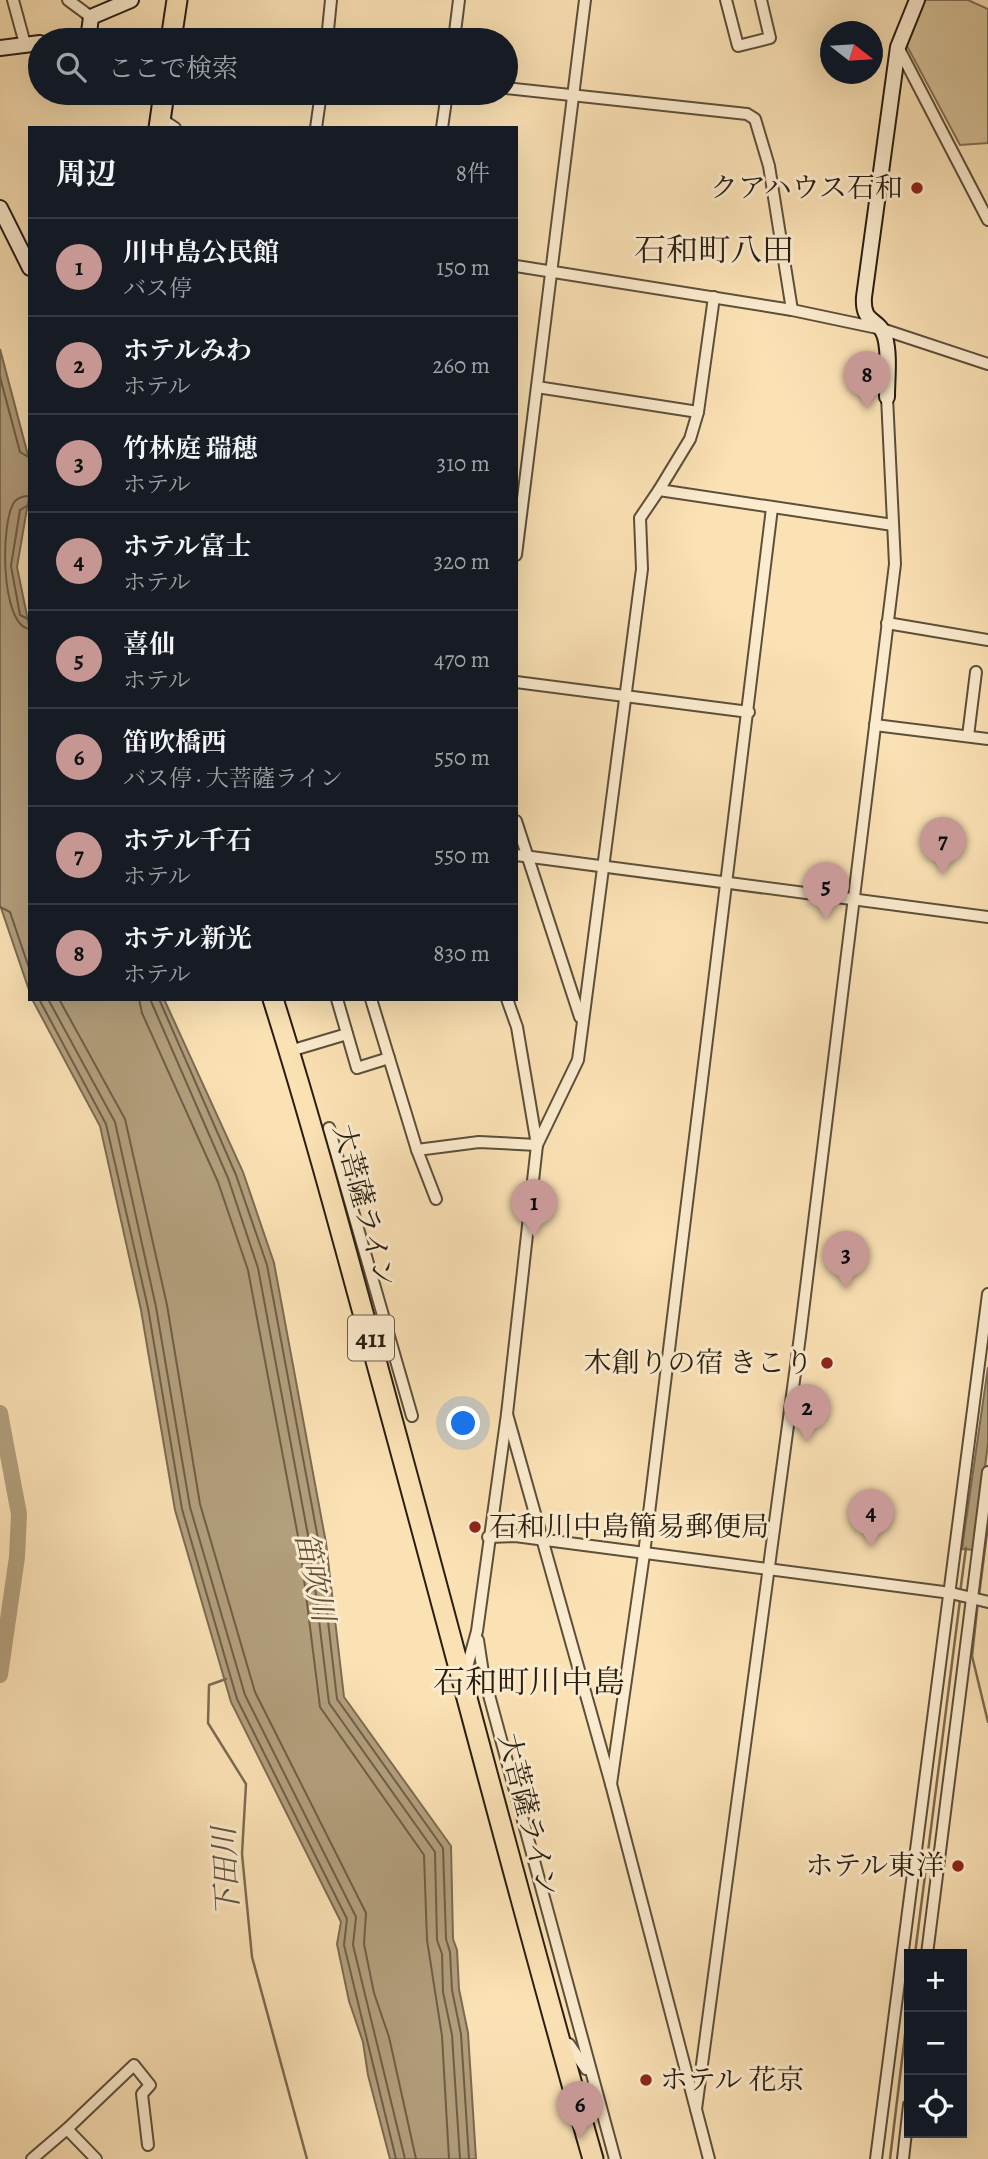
<!DOCTYPE html>
<html lang="ja">
<head>
<meta charset="utf-8">
<style>
	body { margin:0; font-family:Alegreya,"Noto Serif JP",serif; background:#20242c; color:#f1f3f6 }
	.controls { position:absolute; right:21px; bottom:21px; display:grid; overflow:hidden; border-radius:0px; box-shadow:0 7px 28px #0002 }
	.controls button { width:63px; height:63px; display:grid; place-items:center; padding:0; border:0; border-bottom:2px solid #363941; background:#171b24; color:#f1f3f6; font:35px sans-serif }
	.compass { position:absolute; left:820px; top:21px; width:63px; height:63px; border-radius:50%; background:#171b24; box-shadow:0 7px 28px #0002; rotate:107deg }
	.you { position:absolute; left:464px; top:1424px; width:24px; height:24px; margin:-18px; border:5px solid #fff; border-radius:50%; background:#1a73e8; box-shadow:0 0 0 10px #1a73e833 }
	.badge { display:grid; place-items:center; width:46px; height:46px; border-radius:50%; background:#c59692; color:#111; font-size:23px; font-weight:700 }
	.pin { position:absolute; translate:-50% -58px; filter:drop-shadow(0 2px 4px #0008) }
	.pin::after { content:''; position:absolute; top:37px; width:24px; height:21px; background:inherit; clip-path:polygon(0 0,100% 0,50% 100%) }
	.list { margin:0; padding:0; list-style:none }
	h2 { display:flex; justify-content:space-between; align-items:center; height:91px; margin:0; padding:0 28px; font-size:30px }
	h2 small { font-size:23px; font-weight:400; color:#9ea1a6 }
	.list li { display:grid; grid-template-columns:46px 1fr auto; gap:21px; align-items:center; box-sizing:border-box; height:98px; padding:0 28px; border-top:2px solid #363941 }
	.list b { display:block; font-size:26px; white-space:nowrap }
	.list p { margin:0; font-size:23px; white-space:nowrap; color:#9ea1a6 }
	.list em { font-size:23px; font-style:normal; color:#9ea1a6 }
	.icon { flex:none; width:38px; height:38px; fill:none; stroke:currentColor; stroke-width:2; stroke-linecap:round; stroke-linejoin:round }
	.map { position:relative; flex:none; width:988px; height:2159px; overflow:hidden }
	.search { position:absolute; background:#171b24; box-shadow:0 7px 28px #0002; left:28px; top:28px; width:490px; height:77px; display:flex; align-items:center; gap:18px; box-sizing:border-box; padding:0 24px; border-radius:38px; color:#9ea1a6; font-size:26px }
	.panel { position:absolute; background:#171b24; box-shadow:0 7px 28px #0002; left:28px; top:126px; width:490px; height:875px; border-radius:0px }
	.map>svg:first-child { display:block }
</style>
</head>
<body>
<div class="map">
<svg width="988" height="2159" viewBox="0 0 988 2159">
	<rect width="100%" height="100%" fill="#fbe2b5"/>
	<filter id="stains"><feTurbulence type="fractalNoise" baseFrequency=".00286" numOctaves="4"/><feColorMatrix values="0 0 0 0 .2 0 0 0 0 .09 0 0 0 0 .02 0 0 0 .5 -.17"/></filter>
	<radialGradient id="worn" r=".72"><stop offset=".6" stop-color="#630" stop-opacity="0"/><stop offset="1" stop-color="#630" stop-opacity=".3"/></radialGradient>
	<path fill="#d7c199" stroke="#807055" stroke-width="2" d="M925 0H968L988 9V143L960 145 907 46Z"/>
	<g fill="#b39f7d" stroke="#7b6b52" stroke-width="2">
		<path d="M0 349 30 463V491L17 567 30 630V993L0 905Z"/>
		<path d="M32 999H164L243 1172 274 1263 326 1543 344 1697 451 1846 453 1939 457 1950 459 1989 468 2033 476 2159H390L368 2075 363 2042 349 2001 337 1944 341 1922 231 1702 175 1510 141 1310 100 1126Z"/>
		<path d="M988 1367V1444L974 1550 962 1549Z"/>
	</g>
	<g fill="none" stroke-linecap="round" stroke-linejoin="round">
		<g stroke="#6e5e47" stroke-width="2">
			<path d="M0 377 20 452 30 458"/>
			<path d="M30 496C24 496 19 497 15 501 0 519 0 627 30 629"/>
			<path d="M30 504 20 510 11 566 20 615 30 620"/>
			<path d="M0 907 10 912 30 971"/>
			<path d="M39 999 106 1124 148 1308 182 1509 237 1699 347 1919 344 1945 396 2159"/>
			<path d="M48 999 115 1122 156 1307 190 1507 245 1695 356 1917 353 1945 405 2159"/>
			<path d="M59 999 125 1119 167 1305 200 1504 255 1692 366 1913 364 1944 374 1993 389 2037 416 2159"/>
			<path d="M139 999 142 1013 218 1182 248 1270 300 1547 320 1707 424 1855 427 1940 442 2036 449 2159"/>
			<path d="M150 999 228 1178 258 1268 310 1546 329 1703 435 1852 437 1940 442 1954 443 1992 452 2035 460 2159"/>
			<path d="M159 999 236 1175 267 1265 319 1544 337 1699 443 1848 446 1939 450 1952 452 1990 461 2034 469 2159"/>
		</g>
		<g stroke="#7b6b52" stroke-width="2.5">
			<path d="M960 1593 966 1548"/>
			<path d="M979 1595 988 1525"/>
			<path d="M978 1601 972 1656 988 1722"/>
			<path d="M226 1679 209 1685 208 1723 246 1784 242 1854 252 1957 307 2159"/>
			<path d="M915 1954 960 1600"/>
			<path d="M890 2159 909 2002"/>
		</g>
		<path stroke="#b39f7d" stroke-width="16" d="M0 1413 19 1514 17 1557 0 1675"/>
		<g stroke="#5d4f3a" stroke-width="14">
			<g id="street">
				<path d="M13 0 25 44"/>
				<path d="M68 0 91 17"/>
				<path d="M726 0 738 46 770 38 761 0"/>
				<path d="M327 40 331 0"/>
				<path d="M454 40 459 0"/>
				<path d="M898 47 988 220"/>
				<path d="M506 88 747 114 755 119 769 166 792 310"/>
				<path d="M160 118 175 128"/>
				<path d="M316 128 321 93"/>
				<path d="M442 128 447 93"/>
				<path d="M516 266 792 310 882 329 988 364"/>
				<path d="M537 387 698 412"/>
				<path d="M659 490 690 439 698 412 714 297"/>
				<path d="M516 555 585 0"/>
				<path d="M887 623 988 640"/>
				<path d="M516 682 749 712"/>
				<path d="M875 725 988 739"/>
				<path d="M968 736 976 672"/>
				<path d="M516 821 580 1017"/>
				<path d="M516 855 988 917"/>
				<path d="M337 999 357 1068 389 1058"/>
				<path d="M371 999 417 1150 436 1199"/>
				<path d="M290 1051 347 1034"/>
				<path d="M329 1128 412 1416"/>
				<path d="M537 1145 578 1060 642 569 640 518 659 490 893 525"/>
				<path d="M417 1150 479 1142 537 1145"/>
				<path d="M507 1414 611 1784 709 2159"/>
				<path d="M488 1537 515 1536 951 1593 988 1602"/>
				<path d="M478 1640 483 1673 615 2159"/>
				<path d="M464 1678 477 1631 507 1414 537 1145 517 1027 507 999"/>
				<path d="M611 1784 644 1554 772 508"/>
				<path d="M927 1954 988 1472"/>
				<path d="M560 2043 569 2044 586 2069"/>
				<path d="M696 2109 800 1336 895 564 887 397"/>
				<path d="M67 2129 134 2065 150 2085 142 2094 148 2145"/>
				<path d="M32 2159 67 2129 96 2159"/>
				<path d="M876 2159 988 1294"/>
				<path d="M903 2159 909 2105"/>
			</g>
		</g>
		<g stroke="#281e11" stroke-width="18">
			<g id="secondary">
				<path d="M88 40 91 17 131 0"/>
				<path d="M0 48 40 43"/>
				<path d="M0 208 30 268"/>
				<path d="M887 397C887 379 890 355 885 337 879 317 862 325 864 297L898 47 917 0"/>
			</g>
		</g>
		<g stroke="#281e11" stroke-width="23">
			<g id="highway">
				<path d="M171 40 177 0"/>
				<path d="M159 128 164 93"/>
				<path d="M273 999C315 1132 350 1266 387 1401 456 1653 521 1907 593 2159"/>
			</g>
		</g>
		<use href="#street" stroke="#fceccf" stroke-width="10"/>
		<use href="#secondary" stroke="#fceccf" stroke-width="14"/>
		<use href="#highway" stroke="#fbe2b5" stroke-width="19"/>
	</g>
	<g fill="#8f2418" stroke="#fceccf" stroke-width="2.5">
		<circle cx="917" cy="188" r="7"/>
		<circle cx="827" cy="1363" r="7"/>
		<circle cx="475" cy="1527" r="7"/>
		<circle cx="958" cy="1866" r="7"/>
		<circle cx="646" cy="2080" r="7"/>
	</g>
	<g text-anchor="middle" dominant-baseline="central" stroke-width="6" stroke-linejoin="round" paint-order="stroke">
		<rect fill="#fceccf" stroke="#685c4a" stroke-width="2" x="348" y="1315.5" width="46" height="45" rx="5"/>
		<g font-size="26" font-weight="bold" fill="#281e11">
			<text x="371" y="1338">411</text>
		</g>
		<g font-size="28" fill="#281e11" stroke="#fceccf" text-anchor="end">
			<text x="903" y="188">クアハウス石和</text>
			<text x="813" y="1363">木創りの宿 きこり</text>
			<text x="489" y="1527" text-anchor="start">石和川中島簡易郵便局</text>
			<text x="944" y="1866">ホテル東洋</text>
			<text x="660" y="2080" text-anchor="start">ホテル 花京</text>
		</g>
		<g font-size="28" fill="#281e11" stroke="#fceccf">
			<text transform="translate(364 1206) rotate(75)">大菩薩ライン</text>
			<text transform="translate(528 1815) rotate(76)">大菩薩ライン</text>
		</g>
		<g font-size="30" font-style="italic" fill="#60523c" stroke="#fceccf">
			<text transform="translate(315 1577) rotate(78)">笛吹川</text>
			<text transform="translate(226 1872) rotate(-93)">下田川</text>
		</g>
		<g font-size="32" fill="#281e11" stroke="#fceccf">
			<text x="714" y="250">石和町八田</text>
			<text x="529" y="1682">石和町川中島</text>
		</g>
	</g>
	<rect width="100%" height="100%" filter="url(#stains)"/>
	<rect width="100%" height="100%" fill="url(#worn)"/>
</svg>
<div class="controls">
<button>+</button>
<button>−</button>
<button><svg class="icon" aria-label="locate" viewBox="0 0 24 24"><circle cx="12" cy="12" r="6"/><path d="M12 2v4M12 18v4M2 12h4M18 12h4"/></svg></button>
</div>
<svg class="compass" viewBox="-18 -18 36 36"><path d="M0-13l5 13h-10z" fill="#e53935"/><path d="M0 13l5-13h-10z" fill="#9ea1a6"/></svg>
<div class="you"></div>
<div class="pin badge" style="left:534px;top:1237px">1</div>
<div class="pin badge" style="left:807px;top:1442px">2</div>
<div class="pin badge" style="left:846px;top:1289px">3</div>
<div class="pin badge" style="left:871px;top:1547px">4</div>
<div class="pin badge" style="left:826px;top:920px">5</div>
<div class="pin badge" style="left:580px;top:2139px">6</div>
<div class="pin badge" style="left:943px;top:875px">7</div>
<div class="pin badge" style="left:867px;top:409px">8</div>
<div class="search"><svg class="icon" aria-label="search" viewBox="0 0 24 24"><circle cx="10" cy="10" r="6"/><path d="M15 15l6 6"/></svg>ここで検索</div>
<section class="panel">
<h2>周辺<small>8件</small></h2>
<ul class="list">
<li><span class="badge">1</span><div><b>川中島公民館</b><p>バス停</p></div><em>150 m</em></li>
<li><span class="badge">2</span><div><b>ホテルみわ</b><p>ホテル</p></div><em>260 m</em></li>
<li><span class="badge">3</span><div><b>竹林庭 瑞穂</b><p>ホテル</p></div><em>310 m</em></li>
<li><span class="badge">4</span><div><b>ホテル富士</b><p>ホテル</p></div><em>320 m</em></li>
<li><span class="badge">5</span><div><b>喜仙</b><p>ホテル</p></div><em>470 m</em></li>
<li><span class="badge">6</span><div><b>笛吹橋西</b><p>バス停 · 大菩薩ライン</p></div><em>550 m</em></li>
<li><span class="badge">7</span><div><b>ホテル千石</b><p>ホテル</p></div><em>550 m</em></li>
<li><span class="badge">8</span><div><b>ホテル新光</b><p>ホテル</p></div><em>830 m</em></li>
</ul>
</section>
</div>
</body>
</html>
